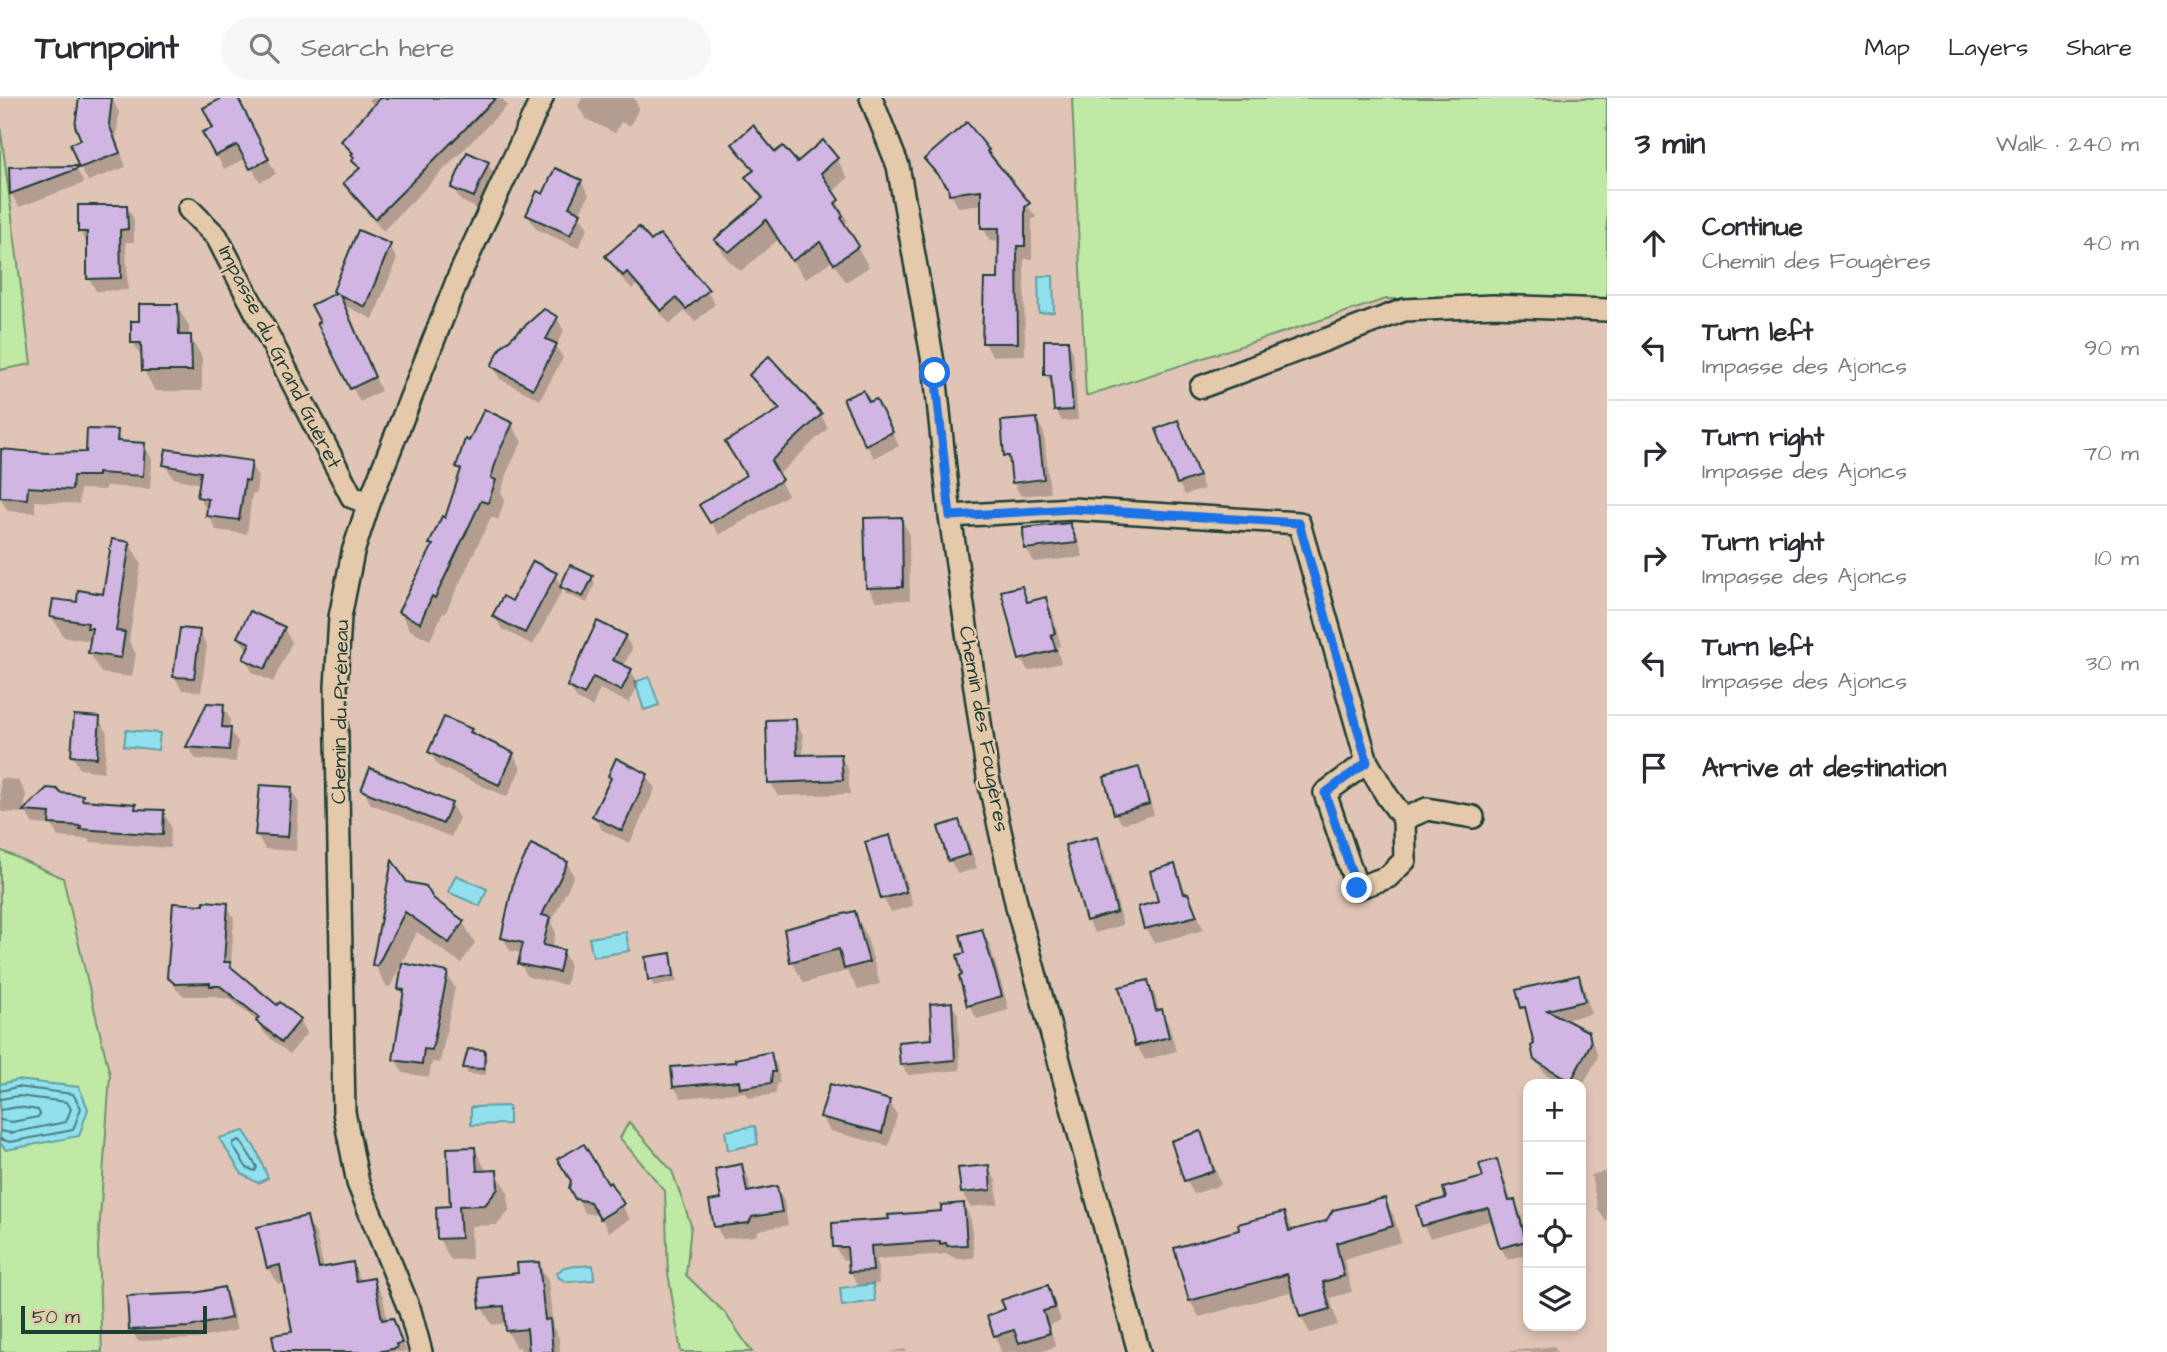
<!DOCTYPE html>
<html lang="en">
<head>
<meta charset="utf-8">
<style>
	body { margin:0; font-family:"Architects Daughter",sans-serif; background:#f7f7f7; color:#2b2b33 }
	.controls { position:absolute; right:21px; bottom:21px; display:grid; overflow:hidden; border-radius:14px; box-shadow:0 4px 10px #0003 }
	.controls button { width:63px; height:63px; display:grid; place-items:center; padding:0; border:0; border-bottom:2px solid #e1e1e2; background:#fff; color:#2b2b33; font:35px sans-serif }
	.scale { position:absolute; left:21px; bottom:18px; width:186px; box-sizing:border-box; padding-left:7px; border:4px solid #1f3d34; border-top:0; font-size:19px; line-height:24px; white-space:nowrap; color:#1f3d34; -webkit-text-stroke:5px #e4c9ab; paint-order:stroke }
	.stop { position:absolute; width:21px; height:21px; margin:-16px; border:5px solid #1a73e8; border-radius:50%; background:#fff }
	.stop.end { background:#1a73e8; border-color:#fff; box-shadow:0 2px 7px #0008 }
	.list { margin:0; padding:0; list-style:none }
	h2 { display:flex; justify-content:space-between; align-items:center; height:91px; margin:0; padding:0 28px; font-size:30px }
	h2 small { font-size:23px; font-weight:400; color:#7c7c81 }
	.list li { display:grid; grid-template-columns:46px 1fr auto; gap:21px; align-items:center; box-sizing:border-box; height:105px; padding:0 28px; border-top:2px solid #e1e1e2 }
	.list b { display:block; font-size:26px; white-space:nowrap }
	.list p { margin:0; font-size:23px; white-space:nowrap; color:#7c7c81 }
	.list em { font-size:23px; font-style:normal; color:#7c7c81 }
	.icon { flex:none; width:38px; height:38px; fill:none; stroke:currentColor; stroke-width:2; stroke-linecap:round; stroke-linejoin:round }
	.map { position:relative; flex:none; width:1607px; height:1254px; overflow:hidden }
	header { display:flex; align-items:center; gap:42px; box-sizing:border-box; height:98px; padding:0 35px; background:#fff; border-bottom:2px solid #e1e1e2 }
	header strong { font-size:33px }
	nav { display:flex; gap:38px; margin-inline-start:auto; font-size:24px }
	.search { width:490px; height:63px; background:#f7f7f7; display:flex; align-items:center; gap:18px; box-sizing:border-box; padding:0 24px; border-radius:38px; color:#7c7c81; font-size:26px }
	main { display:flex }
	aside { flex:1; background:#fff }
	.map>svg:first-child { display:block }
</style>
</head>
<body>
<header>
<strong>Turnpoint</strong>
<div class="search"><svg class="icon" aria-label="search" viewBox="0 0 24 24"><circle cx="10" cy="10" r="6"/><path d="M15 15l6 6"/></svg>Search here</div>
<nav><a>Map</a><a>Layers</a><a>Share</a></nav>
</header>
<main>
<div class="map">
<svg width="1607" height="1254" viewBox="0 0 1607 1254">
	<rect width="100%" height="100%" fill="#e0c5b6"/>
	<filter id="ink" filterUnits="userSpaceOnUse"><feTurbulence type="fractalNoise" baseFrequency=".0143" numOctaves="2"/><feDisplacementMap in="SourceGraphic" scale="14" xChannelSelector="R" yChannelSelector="G"/><feConvolveMatrix kernelMatrix="1 2 1 2 8 2 1 2 1" color-interpolation-filters="sRGB"/></filter>
	<g filter="url(#ink)">
		<g fill="#bfe9a5" stroke="#6f936c" stroke-width="2">
			<path d="M1072 0H1607V204L1386 201 1086 298Z"/>
			<path d="M0 27 31 266 0 272Z"/>
			<path d="M0 752 63 780 110 977 98 1150 102 1254H0Z"/>
			<path d="M629 1024 672 1073 691 1127 686 1177 725 1215 752 1254H681L668 1175 665 1093 620 1040Z"/>
		</g>
		<g fill="#90e0ee" stroke="#639fa4" stroke-width="2">
			<path d="M1038 178H1053L1054 214 1039 215Z"/>
			<path d="M649 579 659 607 644 612 635 584Z"/>
			<path d="M126 632 160 635 158 652 124 648Z"/>
			<path d="M456 777 487 791 480 808 448 794Z"/>
			<path d="M626 834 629 853 593 859 589 840Z"/>
			<path d="M17 982 79 989 88 1011 79 1038 6 1052 0 1045V986Z"/>
			<path d="M509 1008V1026L471 1027V1009Z"/>
			<path d="M755 1028 758 1046 728 1052 725 1033Z"/>
			<path d="M244 1033 257 1053 268 1080 258 1085 242 1076 219 1040Z"/>
			<path d="M593 1167 594 1182 567 1184 559 1180 557 1175 564 1169Z"/>
			<path d="M873 1186 875 1203 842 1208 840 1190Z"/>
		</g>
		<g fill="#0003">
			<path d="M80 0H112L119 15 116 41 126 69 88 83 80 69 83 43Z"/>
			<path d="M225 0H236L276 76 260 84 246 60 224 71 205 35 215 30Z"/>
			<path d="M369 0H502L507 8 383 133 352 98 345 86 360 72 354 63 356 61 343 43 374 9Z"/>
			<path d="M582 0H634L639 10 630 28 621 24 615 35 586 21 578 8Z"/>
			<path d="M734 46 775 57 797 67 837 61 848 80 832 95 848 123 845 125 853 138 852 140 869 169 846 184 832 163 805 181 779 141 741 173 728 162 716 143 762 103 747 80 753 75Z"/>
			<path d="M987 52 1036 119 1032 122V161H1024L1025 257 992 258 984 244 1000 182V143H990L983 129V106L958 109 950 94 927 61Z"/>
			<path d="M488 66 496 80 481 112 461 103 453 89Z"/>
			<path d="M76 70 84 85 19 109 11 96V71Z"/>
			<path d="M581 83 589 97 579 116 588 130 578 150 536 131 528 117Z"/>
			<path d="M126 108 134 121V144H126L128 192 96 193 89 180 87 146 80 134Z"/>
			<path d="M651 146 707 193 715 206 695 224 685 213 670 226 636 187 632 191 615 172 608 159Z"/>
			<path d="M389 148 397 161 373 221 345 208 381 293 360 304 319 226 337 196 335 193Z"/>
			<path d="M177 208 189 228V238L202 259V293H155L144 273 143 263 133 244 141 224Z"/>
			<path d="M557 220 564 233 556 248 563 260 540 302 500 281 493 268Z"/>
			<path d="M1067 243 1073 254 1078 322 1062 323 1056 313 1052 287 1046 277Z"/>
			<path d="M751 277 821 317 828 330 777 378 788 397 719 437 702 408 748 378 779 313 759 290Z"/>
			<path d="M869 306 883 317 899 348 874 360 866 346Z"/>
			<path d="M1036 321 1044 335 1050 395 1021 398 1013 384 1012 368 1006 358Z"/>
			<path d="M1177 324 1184 336 1204 391 1185 397 1178 385Z"/>
			<path d="M512 327 522 344 508 372 501 394 505 401 498 422 491 419 445 516 443 515 430 542 410 532 400 514 433 450 431 446 446 422 461 375 458 369 470 345Z"/>
			<path d="M116 334 123 346 144 347 152 361 150 391 105 388V392L80 391 79 406 35 403V415L8 413 0 399 3 353 47 356H87Z"/>
			<path d="M250 365 258 379 256 396H252L247 436 216 432 199 398 201 386 173 380 165 366Z"/>
			<path d="M901 421 909 435 910 502 876 503 868 489Z"/>
			<path d="M1069 427 1078 441 1083 459 1034 464 1026 450Z"/>
			<path d="M129 445 141 465 129 543 136 556 132 579 101 575 90 555 92 543 64 539 52 519 104 498Z"/>
			<path d="M555 477 562 489 592 479 595 486 587 505 566 496 563 491 533 547 502 531 494 518Z"/>
			<path d="M1021 490 1029 505 1045 501 1052 513 1061 548 1057 549 1061 565 1028 573 1021 561Z"/>
			<path d="M284 531 292 544 273 584 253 575 245 561 248 554 239 539Z"/>
			<path d="M199 534 207 548 201 594 182 592 174 578Z"/>
			<path d="M625 538 632 551 623 569 631 573 639 586 629 605 600 591 592 609 577 601 569 588Z"/>
			<path d="M223 608 230 621 229 631 238 644 236 664 196 661 188 649Z"/>
			<path d="M99 621 107 635 104 674 80 671 72 657Z"/>
			<path d="M795 623 803 637V659L840 658 848 671 850 696 778 698 770 684Z"/>
			<path d="M471 632 473 638 513 656 521 670 507 699 438 668 430 654Z"/>
			<path d="M1138 671 1144 681 1154 717 1122 726 1116 716 1106 680Z"/>
			<path d="M647 677 655 691 630 745 602 732 594 718 612 682 610 678Z"/>
			<path d="M0 680 18 682 26 696 24 715 1 714Z"/>
			<path d="M291 691 299 705 296 753 265 751 257 737Z"/>
			<path d="M363 692 451 706 459 720 451 739 371 706Z"/>
			<path d="M60 697 82 699 85 704 135 707 138 712 163 714 171 728 170 750 90 744 88 741 58 739 52 727 33 726 25 713Z"/>
			<path d="M959 724 967 738 977 770 958 776 950 762Z"/>
			<path d="M889 739 897 752 913 808 891 814 883 800Z"/>
			<path d="M1097 741 1104 753 1123 827 1095 835 1087 822Z"/>
			<path d="M567 765 574 778 551 825 556 834 552 851 563 854 570 867 566 887 528 879 520 866 523 855 510 853 503 839Z"/>
			<path d="M1174 768 1204 832 1154 845 1146 831 1140 810 1160 805Z"/>
			<path d="M406 786 432 801 463 824 475 845 461 865 417 834 390 889 386 888 374 866Z"/>
			<path d="M227 807 234 820 231 868 235 875 278 909 299 922 307 935 290 956 265 936 258 924 229 900H219L217 898H184L177 892 169 879 205 809Z"/>
			<path d="M854 815 866 836 880 886 858 892 847 873 804 885 792 864 786 832Z"/>
			<path d="M982 833 990 847 1009 912 977 921 969 907 965 878 967 856Z"/>
			<path d="M670 857 673 863 677 884 654 888 650 881Z"/>
			<path d="M447 876 455 890 440 965 432 964 429 979 403 975 395 961 404 898 400 890Z"/>
			<path d="M1578 879 1585 892 1591 916 1563 922 1587 935 1595 949 1598 959 1581 991V986H1563L1544 975 1536 961 1535 946 1530 922 1523 909Z"/>
			<path d="M1147 884 1155 897 1159 914 1161 913 1169 927 1176 953 1145 962 1137 948 1121 891Z"/>
			<path d="M951 906 958 916 960 972 908 977 901 966 934 943Z"/>
			<path d="M484 954 487 960 486 977 468 976 465 970Z"/>
			<path d="M770 956 777 967 780 985H777L776 996 748 1000 745 994 681 1000 674 989 738 965Z"/>
			<path d="M889 1003 897 1017 889 1048 830 1033 822 1019Z"/>
			<path d="M1200 1035 1208 1049 1221 1087 1194 1096 1186 1082Z"/>
			<path d="M474 1050 487 1074H496L508 1095 509 1113 497 1127 471 1128 472 1161 451 1162 439 1141Z"/>
			<path d="M1496 1063 1503 1075 1511 1104H1514L1521 1116 1528 1142V1156L1508 1162 1501 1150 1493 1122 1430 1140 1423 1127 1448 1101 1485 1080Z"/>
			<path d="M741 1068 749 1081 751 1095 776 1090 784 1103 788 1127 759 1132 756 1138 723 1141 716 1128 723 1103Z"/>
			<path d="M988 1069 996 1083 998 1106 970 1109 962 1095 960 1072Z"/>
			<path d="M1607 1073V1124H1606L1598 1111 1591 1077Z"/>
			<path d="M610 1087 630 1121 609 1134 600 1118 585 1115 571 1090Z"/>
			<path d="M1384 1102 1394 1118 1401 1144 1344 1161 1352 1194 1330 1200 1338 1227 1310 1235 1301 1219 1294 1193 1199 1219 1190 1203 1176 1151 1241 1133 1284 1116 1293 1132 1328 1125Z"/>
			<path d="M963 1107 971 1121 974 1160 956 1161 948 1156 877 1161 879 1186 858 1187 850 1173V1162H843L835 1149Z"/>
			<path d="M306 1120 316 1136 324 1171 352 1166 362 1184 373 1182 383 1198 387 1223 392 1222 407 1254H277L294 1235 285 1184 278 1186 268 1170Z"/>
			<path d="M538 1165 548 1182 553 1229 559 1240 560 1254H521L520 1249 517 1250 507 1233V1225L492 1227 482 1210 519 1176Z"/>
			<path d="M1047 1189 1054 1202 1061 1223 1049 1227 1056 1249 1039 1254H1001L990 1219 1007 1212Z"/>
			<path d="M223 1191 230 1203 237 1232 197 1241 138 1243 131 1231 196 1197Z"/>
			<path d="M1554 1248 1558 1254H1502Z"/>
			<path d="M905 1251 907 1254H889Z"/>
		</g>
		<g fill="none" stroke-linecap="round" stroke-linejoin="round">
			<g stroke="#4c7e7e" stroke-width="2">
				<path d="M0 993 17 989 73 996 81 1010 73 1032 10 1044 0 1041"/>
				<path d="M0 1001 18 998 67 1004 71 1011 66 1024 11 1035 0 1033"/>
				<path d="M0 1012 18 1009 38 1012 40 1016 38 1019 12 1024 0 1022"/>
				<path d="M240 1042 257 1069 255 1073 247 1070 233 1048 234 1044Z"/>
			</g>
		</g>
		<g fill="#d1b6e3" stroke="#1f3d34" stroke-width="2">
			<path d="M79 0H112L109 26 120 55 79 70 70 46 81 42 75 28Z"/>
			<path d="M222 0H238L269 61 250 71 237 47 215 58 202 34 213 30 203 10Z"/>
			<path d="M380 0H496L375 121 343 85 360 70 352 63 354 59 351 57 353 55 341 43Z"/>
			<path d="M967 24 989 52 987 53 1030 105 1025 109V148H1017L1018 245H982L984 181H998L999 130H981V92L949 96 948 89 924 61Z"/>
			<path d="M753 27 775 54 783 48 797 64 823 42 838 60 821 75 839 102 835 105 843 118 841 120 859 148 834 166 820 144 792 163 766 122 729 154 714 142 763 100 745 79 754 72 732 46Z"/>
			<path d="M467 54 489 64 474 99 451 90Z"/>
			<path d="M77 68V71L10 96 9 69Z"/>
			<path d="M555 70 582 82 569 109 581 115 570 137 526 117 537 93 543 96Z"/>
			<path d="M78 107H127L128 131 120 132 121 180 87 181V134H78Z"/>
			<path d="M639 129 651 143 660 136 709 192 686 211 676 200 661 213 627 174 623 178 605 158Z"/>
			<path d="M358 132 391 146 365 209 340 197 375 279 350 291 317 225 320 224 311 207 336 195 333 193Z"/>
			<path d="M139 206H178L179 237H191L192 273H142L141 245H131V223H139Z"/>
			<path d="M544 211 558 219 546 241 557 246 533 291 491 268 501 249Z"/>
			<path d="M1044 242H1068L1073 312 1054 313 1051 277H1044Z"/>
			<path d="M769 258 822 316 771 363 782 382 710 425 699 407 746 377 725 344 780 311 749 277Z"/>
			<path d="M863 292 869 304 876 301 893 334 865 347 843 301Z"/>
			<path d="M484 311 513 325 499 354 491 380 496 382 488 405 481 403 435 500 432 498 420 525 398 514 433 447 429 446 442 418 445 420 461 371 456 369 465 341 469 343Z"/>
			<path d="M1037 320 1044 381 1012 385 1009 358H1004L1001 323Z"/>
			<path d="M1178 322 1199 378 1177 386 1156 331Z"/>
			<path d="M87 331 118 332 117 343 145 345 143 378 98 375V378H73L72 392 28 389 27 401 0 399 1 351 47 355 86 354Z"/>
			<path d="M166 351 252 363 249 383 245 382 239 422 206 418 208 401 197 399 201 374 163 367Z"/>
			<path d="M902 419 903 489 866 490 864 420Z"/>
			<path d="M1070 425 1077 445 1024 451 1023 430Z"/>
			<path d="M112 441 130 444 116 533 125 534 121 560 88 555 92 530H87L88 525 50 519 53 501 77 504 78 492 103 496Z"/>
			<path d="M533 463 557 475 525 535 492 518 503 498 512 503Z"/>
			<path d="M570 467 593 478 583 499 560 489Z"/>
			<path d="M1022 488 1027 504 1046 499 1055 535 1051 537 1056 552 1019 562 1001 493Z"/>
			<path d="M250 513 285 529 265 571 243 561 250 545 237 539Z"/>
			<path d="M597 523 626 537 613 562 632 571 621 593 593 579 584 597 567 588Z"/>
			<path d="M180 530 200 532 194 580 173 579Z"/>
			<path d="M207 605 224 606 222 629 231 630 229 652 186 649Z"/>
			<path d="M74 617 100 619 97 660 71 658Z"/>
			<path d="M444 619 472 631 470 634 514 655 499 687 428 654Z"/>
			<path d="M796 621 797 657 841 656 843 682 768 685 766 622Z"/>
			<path d="M616 660 648 676 622 733 592 718 611 680 608 678Z"/>
			<path d="M1139 669 1149 706 1114 716 1104 679Z"/>
			<path d="M370 670 452 705 443 726 361 692Z"/>
			<path d="M260 687 292 689 288 739 255 737Z"/>
			<path d="M47 690 57 691 61 695 83 697 82 702 136 706 135 711 164 712 163 737 80 731 81 728 49 726 50 715 23 713Z"/>
			<path d="M959 722 970 756 948 763 938 729Z"/>
			<path d="M890 737 906 794 881 801 865 744Z"/>
			<path d="M1097 739 1117 814 1086 823 1065 747Z"/>
			<path d="M531 746 568 764 542 817 550 819 543 847 564 852 559 874 518 866 523 845 501 840 514 781Z"/>
			<path d="M392 762 407 784 426 788 433 800 464 823 449 845 405 814 377 868 372 867Z"/>
			<path d="M1175 766 1184 796 1188 795 1197 818 1144 831 1138 809 1158 803 1150 773Z"/>
			<path d="M204 803 228 805 224 864H230L231 869 277 907 280 904 301 921 282 944 256 923 259 919 220 888H210V885L175 886 167 879 173 805 204 807Z"/>
			<path d="M855 813 869 864 844 871 839 851 790 864 784 831Z"/>
			<path d="M982 831 1002 898 967 908 959 878 962 877 957 857 965 855 960 837Z"/>
			<path d="M671 855 674 878 648 882 645 859Z"/>
			<path d="M402 865 448 874 432 952 424 951 422 966 393 962 404 892 398 891Z"/>
			<path d="M1579 877 1585 903 1547 912 1589 934 1591 945 1571 983 1534 962 1531 948 1534 946 1525 909 1521 910 1516 892Z"/>
			<path d="M1148 882 1156 913 1162 911 1169 939 1135 948 1119 889Z"/>
			<path d="M952 904 955 962 900 967 898 944 932 941 930 906Z"/>
			<path d="M468 951 485 952 484 971 463 970Z"/>
			<path d="M771 954 775 974H772L771 985 740 990 739 983 673 989 671 969 736 964 735 961Z"/>
			<path d="M830 986 890 1002 882 1035 820 1019Z"/>
			<path d="M1201 1033 1214 1073 1184 1083 1171 1043Z"/>
			<path d="M584 1046 608 1086 610 1084 624 1106 600 1121 590 1104 575 1101 569 1090 571 1083 557 1061Z"/>
			<path d="M475 1049 477 1073 497 1072 498 1091 485 1107 459 1108 461 1140 437 1141 436 1109 450 1108 447 1050Z"/>
			<path d="M1497 1061 1509 1103 1515 1102 1526 1143 1500 1150 1488 1110 1422 1128 1416 1108 1446 1100 1443 1090 1483 1079 1479 1066Z"/>
			<path d="M742 1066 747 1094 777 1088 782 1114 752 1119 749 1125 714 1129 709 1103 721 1101 715 1071Z"/>
			<path d="M989 1067 991 1092 961 1095 958 1070Z"/>
			<path d="M1385 1100 1393 1128 1336 1145 1344 1178 1323 1184 1330 1211 1300 1219 1287 1176 1189 1203 1174 1150 1239 1132 1238 1126 1284 1114 1289 1133 1326 1123 1333 1112Z"/>
			<path d="M964 1105 967 1147 947 1148 946 1145 940 1146V1143L871 1148 873 1173 849 1174 847 1149H833L832 1125 889 1121 888 1117 941 1113V1107Z"/>
			<path d="M307 1118 319 1170 353 1164 356 1183 374 1180 382 1222 393 1220 402 1245 396 1246 397 1250 377 1254H275L272 1237 292 1234 280 1167 267 1170 257 1129Z"/>
			<path d="M539 1164 545 1222 550 1221 553 1254H529L527 1231 506 1233 504 1208 480 1210 477 1179 518 1175 517 1165Z"/>
			<path d="M1048 1187 1055 1210 1043 1213 1050 1235 1019 1245 1014 1232 994 1238 987 1218 1005 1211 1001 1202Z"/>
			<path d="M224 1189 231 1220 189 1229 129 1232 127 1198 195 1195Z"/>
		</g>
		<g fill="none" stroke-linecap="round" stroke-linejoin="round">
			<g stroke="#1f3d34" stroke-width="26">
				<g id="street">
					<path d="M871 0 898 68 935 275 950 418 988 679 1018 813 1139 1254"/>
					<path d="M189 111 217 139 352 399 369 405"/>
					<path d="M1201 289 1404 212 1493 208 1607 212"/>
					<path d="M950 418 1072 411 1299 425 1367 664 1387 698 1404 721 1405 762 1388 779 1357 790 1325 695 1367 664"/>
					<path d="M1404 721 1427 711 1473 719"/>
					<path d="M421 1254 410 1213 358 1085 344 1014 336 589 340 519 353 454 369 405 459 178 542 0"/>
				</g>
			</g>
			<use href="#street" stroke="#e4c9ab" stroke-width="21"/>
		</g>
	</g>
	<g fill="none" stroke-linecap="round" stroke-linejoin="round" filter="url(#ink)">
		<path stroke="#1a73e8" stroke-width="9" d="M935 275 950 418 1072 411 1299 425 1367 664 1325 695 1357 790"/>
	</g>
	<g text-anchor="middle" dominant-baseline="central" stroke-width="5" stroke-linejoin="round" paint-order="stroke">
		<g font-size="21" fill="#1f3d34" stroke="#e4c9ab">
			<text transform="translate(280 259) rotate(63)">Impasse du Grand Guéret</text>
			<text transform="translate(340 614) rotate(-89)">Chemin du Préneau</text>
			<text transform="translate(984 631) rotate(80)">Chemin des Fougères</text>
		</g>
	</g>
</svg>
<div class="controls">
<button>+</button>
<button>−</button>
<button><svg class="icon" aria-label="locate" viewBox="0 0 24 24"><circle cx="12" cy="12" r="6"/><path d="M12 2v4M12 18v4M2 12h4M18 12h4"/></svg></button>
<button><svg class="icon" aria-label="layers" viewBox="0 0 24 24"><path d="M12 4l9 5-9 5-9-5zM3 14l9 5 9-5"/></svg></button>
</div>
<div class="scale">50 m</div>
<div class="stop" style="left:935px;top:275px"></div>
<div class="stop end" style="left:1357px;top:790px"></div>
</div>
<aside>
<h2>3 min<small>Walk · 240 m</small></h2>
<ul class="list">
<li><svg class="icon" aria-label="ahead" viewBox="0 0 24 24"><path d="M12 20V5M6 11l6-6 6 6"/></svg><div><b>Continue</b><p>Chemin des Fougères</p></div><em>40 m</em></li>
<li><svg class="icon" aria-label="left" viewBox="0 0 24 24"><path d="M17 20v-9H6M10 6l-5 5 5 5"/></svg><div><b>Turn left</b><p>Impasse des Ajoncs</p></div><em>90 m</em></li>
<li><svg class="icon" aria-label="right" viewBox="0 0 24 24"><path d="M7 20v-9h11M14 6l5 5-5 5"/></svg><div><b>Turn right</b><p>Impasse des Ajoncs</p></div><em>70 m</em></li>
<li><svg class="icon" aria-label="right" viewBox="0 0 24 24"><path d="M7 20v-9h11M14 6l5 5-5 5"/></svg><div><b>Turn right</b><p>Impasse des Ajoncs</p></div><em>10 m</em></li>
<li><svg class="icon" aria-label="left" viewBox="0 0 24 24"><path d="M17 20v-9H6M10 6l-5 5 5 5"/></svg><div><b>Turn left</b><p>Impasse des Ajoncs</p></div><em>30 m</em></li>
<li><svg class="icon" aria-label="arrive" viewBox="0 0 24 24"><path d="M6 21V4h12l-3 4 3 4H6"/></svg><div><b>Arrive at destination</b></div></li>
</ul>
</aside>
</main>
</body>
</html>
